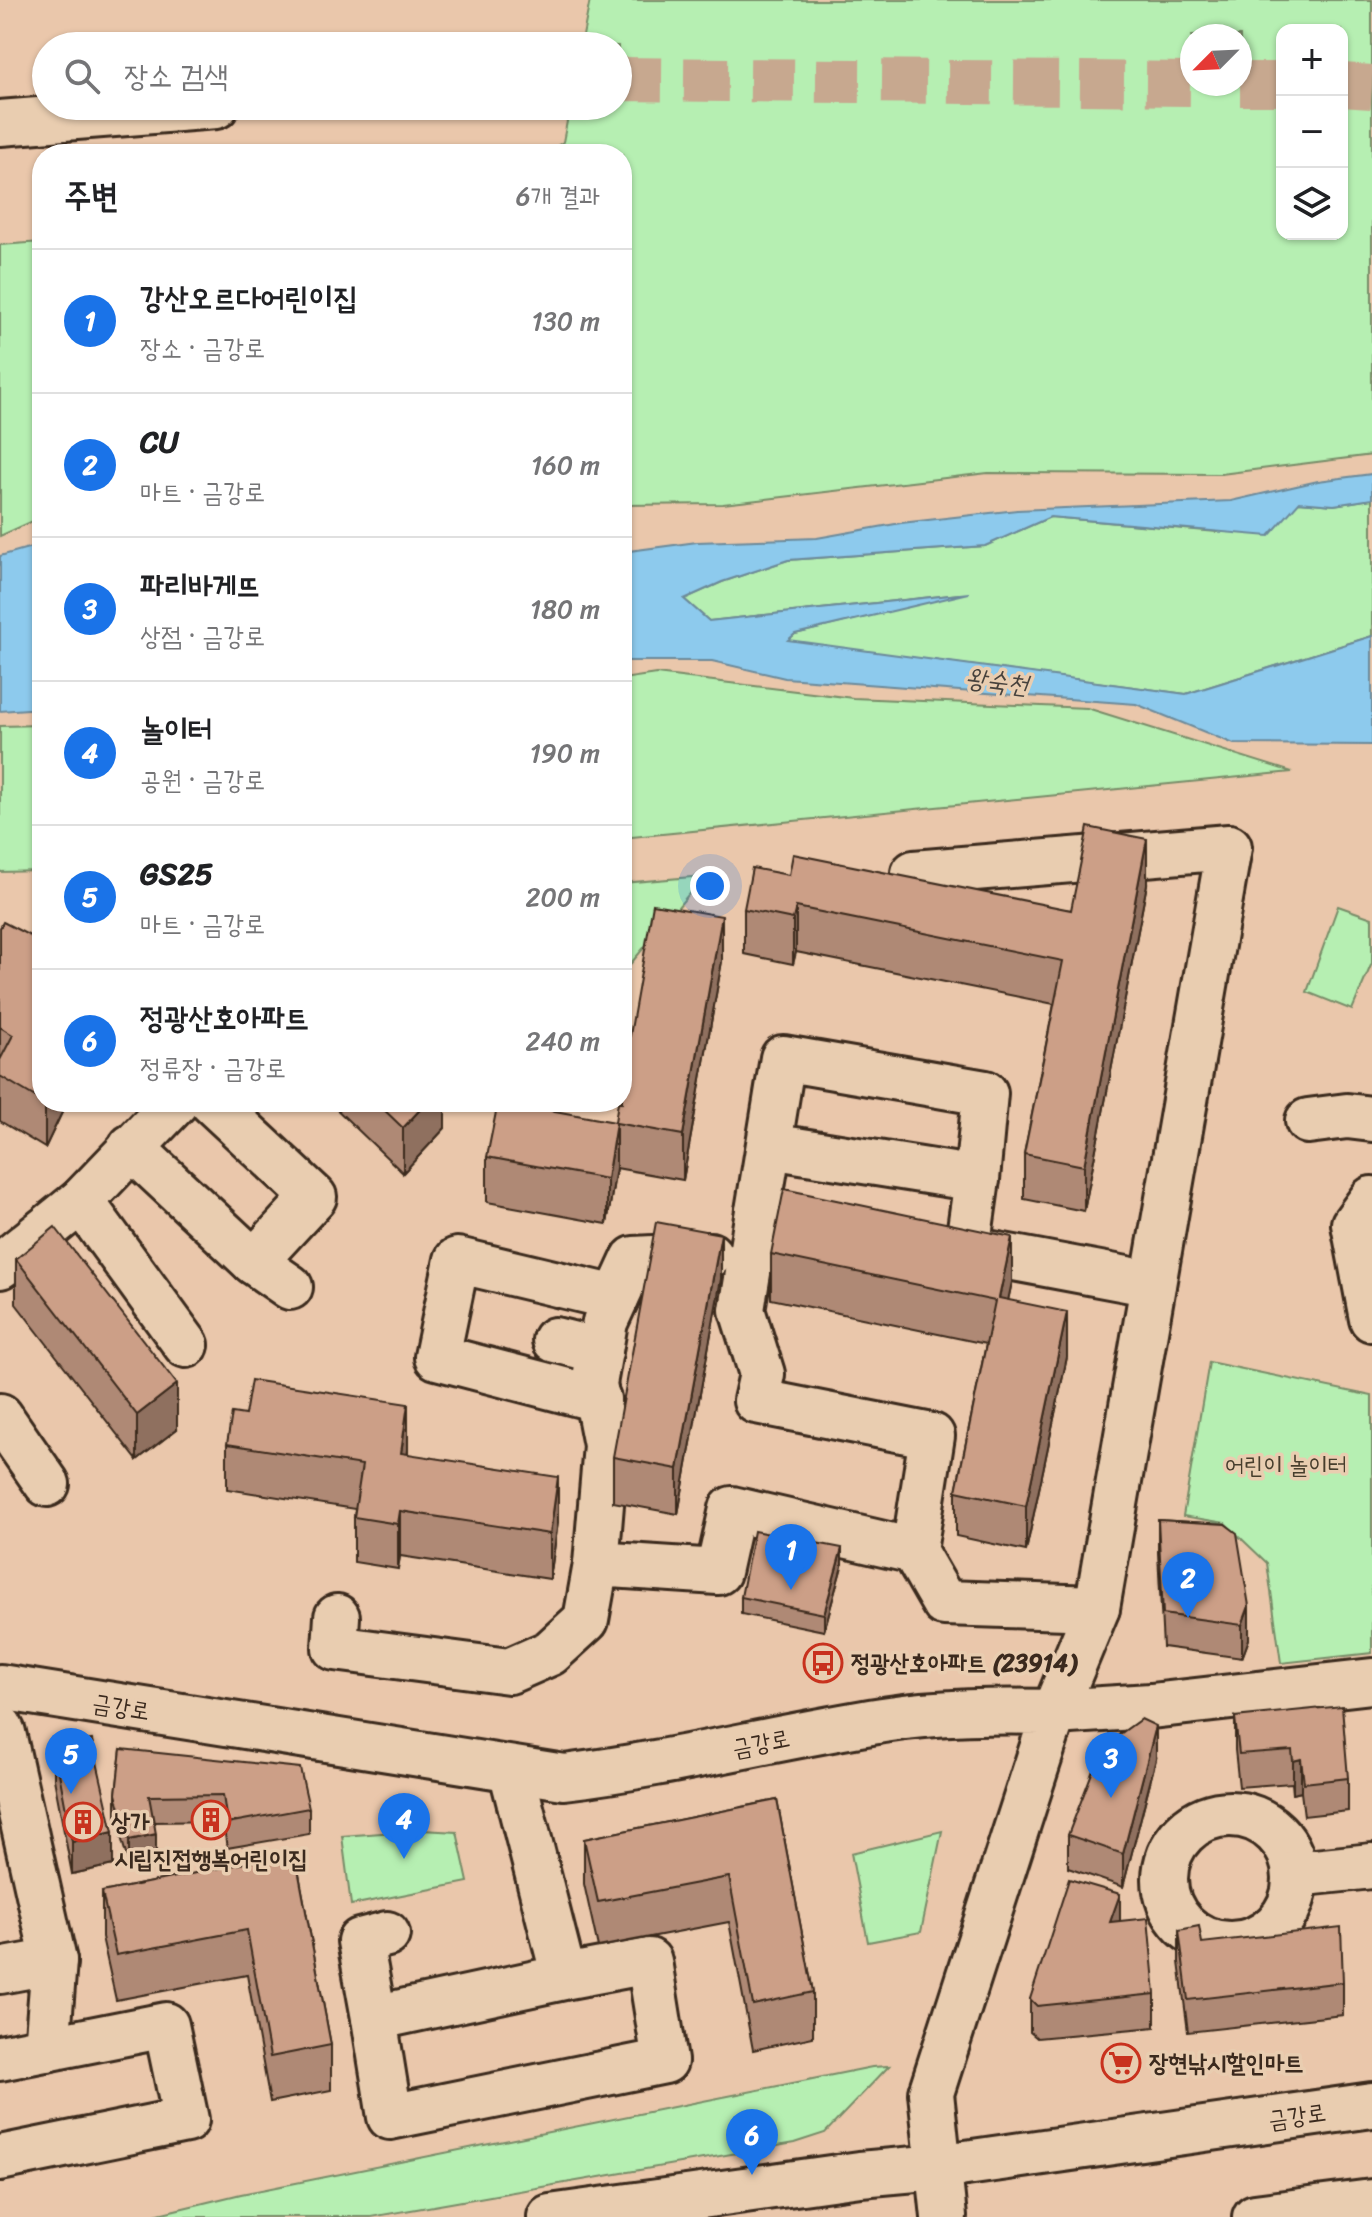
<!DOCTYPE html>
<html lang="ko">
<head>
<meta charset="utf-8">
<style>
	body { margin:0; font-family:Sriracha,"Poor Story",sans-serif; background:#f2f2f2; color:#202124 }
	.controls { position:absolute; right:24px; top:24px; display:grid; overflow:hidden; border-radius:16px; box-shadow:0 2px 6px #0004 }
	.controls button { width:72px; height:72px; display:grid; place-items:center; padding:0; border:0; border-bottom:2px solid #e0e0e0; background:#fff; color:#202124; font:40px sans-serif }
	.compass { position:absolute; left:1180px; top:24px; width:72px; height:72px; border-radius:50%; background:#fff; box-shadow:0 2px 6px #0004; rotate:246deg }
	.you { position:absolute; left:710px; top:886px; width:28px; height:28px; margin:-20px; border:6px solid #fff; border-radius:50%; background:#1a73e8; box-shadow:0 0 0 12px #1a73e833 }
	.badge { display:grid; place-items:center; width:52px; height:52px; border-radius:50%; background:#1a73e8; color:#fff; font-size:26px; font-weight:700 }
	.pin { position:absolute; translate:-50% -66px; filter:drop-shadow(0 2px 4px #0008) }
	.pin::after { content:''; position:absolute; top:42px; width:28px; height:24px; background:inherit; clip-path:polygon(0 0,100% 0,50% 100%) }
	.list { margin:0; padding:0; list-style:none }
	h2 { display:flex; justify-content:space-between; align-items:center; height:104px; margin:0; padding:0 32px; font-size:34px }
	h2 small { font-size:26px; font-weight:400; color:#757577 }
	.list li { display:grid; grid-template-columns:52px 1fr auto; gap:24px; align-items:center; box-sizing:border-box; height:144px; padding:0 32px; border-top:2px solid #e0e0e0 }
	.list b { display:block; font-size:30px; white-space:nowrap }
	.list p { margin:0; font-size:26px; white-space:nowrap; color:#757577 }
	.list em { font-size:26px; font-style:normal; color:#757577 }
	.icon { flex:none; width:44px; height:44px; fill:none; stroke:currentColor; stroke-width:2; stroke-linecap:round; stroke-linejoin:round }
	.map { position:relative; flex:none; width:1372px; height:2217px; overflow:hidden }
	.search { position:absolute; background:#fff; box-shadow:0 2px 6px #0004; left:32px; top:32px; width:600px; height:88px; display:flex; align-items:center; gap:20px; box-sizing:border-box; padding:0 28px; border-radius:44px; color:#757577; font-size:30px }
	.panel { position:absolute; background:#fff; box-shadow:0 2px 6px #0004; left:32px; top:144px; width:600px; height:968px; border-radius:32px }
	.map>svg:first-child { display:block }
</style>
</head>
<body>
<div class="map">
<svg width="1372" height="2217" viewBox="0 0 1372 2217">
	<rect width="100%" height="100%" fill="#eac7ab"/>
	<filter id="ink" filterUnits="userSpaceOnUse"><feTurbulence type="fractalNoise" baseFrequency=".0125" numOctaves="2"/><feDisplacementMap in="SourceGraphic" scale="16" xChannelSelector="R" yChannelSelector="G"/><feConvolveMatrix kernelMatrix="1 2 1 2 8 2 1 2 1" color-interpolation-filters="sRGB"/></filter>
	<g filter="url(#ink)">
		<g fill="#b6efb2" stroke="#788c68" stroke-width="2" fill-rule="evenodd">
			<path d="M590 0H1372V455L1221 474 988 473 723 504 622 505V154H545L563 142 570 106H618V46H581ZM1282 30H1342V234H1282ZM1192 36H1240V84H1192Z"/>
			<path d="M42 242V520L33 521 0 536V245Z"/>
			<path d="M1372 499V636L1186 694 787 641 795 634 959 594 709 621 684 599 722 582 788 560 985 546 1050 517 1217 532 1299 502 1334 505Z"/>
			<path d="M656 674 853 698 1087 708 1292 772 622 838V679Z"/>
			<path d="M42 725V871L0 872V726Z"/>
			<path d="M704 876 622 974V883Z"/>
			<path d="M1338 906 1372 918V963L1352 1010 1307 992Z"/>
			<path d="M1209 1362 1372 1396V1653L1281 1663 1267 1563 1225 1523 1183 1516Z"/>
			<path d="M422 1830 457 1832 468 1882 351 1905 342 1836Z"/>
			<path d="M942 1831 921 1932 868 1942 851 1853Z"/>
			<path d="M889 2066 825 2133 794 2143 371 2217H146L241 2194 872 2067Z"/>
		</g>
		<g fill="#8dcaed" stroke="#6c8a9a" stroke-width="2">
			<path d="M1372 474V499L1334 505 1299 502 1269 536 1050 517 985 546 788 560 722 582 684 599 709 621 969 593 795 634 788 640 1186 694 1372 636V745L1234 744 1136 704 785 678 712 661H622V552L697 542 817 538 901 523 1017 510 1231 501 1318 481Z"/>
			<path d="M42 544V708L0 711V556Z"/>
		</g>
		<g fill="none" stroke-linecap="round" stroke-linejoin="round">
			<g stroke="#c7a88f" stroke-width="44" stroke-dasharray="44 22" stroke-linecap="butt">
				<path d="M618 79 1192 84"/>
				<path d="M1240 84H1282"/>
				<path d="M1342 85 1372 87"/>
			</g>
			<g stroke="#3b2a1e" stroke-width="50">
				<g id="minor">
					<path d="M914 873 1229 847 1097 1608 1054 1712 1151 1706 1372 1681"/>
					<path d="M1308 1121 1347 1116 1372 1119"/>
					<path d="M770 1146 977 1179 985 1093 783 1058 758 1211 836 1225"/>
					<path d="M131 1147 254 1262 314 1197 212 1102"/>
					<path d="M1372 1199 1354 1224 1372 1319"/>
					<path d="M81 1201 186 1345"/>
					<path d="M758 1211 742 1310 762 1374 756 1401 932 1436 914 1551"/>
					<path d="M955 1247 1153 1284"/>
					<path d="M967 1250 977 1179"/>
					<path d="M254 1262 290 1287"/>
					<path d="M0 1266 81 1201 176 1102"/>
					<path d="M555 1340 600 1351"/>
					<path d="M598 1399 437 1357 457 1260 616 1298"/>
					<path d="M0 1416 47 1484"/>
					<path d="M596 1564 606 1445 594 1384 605 1322 634 1259 710 1255"/>
					<path d="M337 1617 335 1648 509 1671 550 1653 586 1620 596 1564 718 1572 732 1509 914 1551 944 1603 1097 1608"/>
					<path d="M0 1687 564 1777C671 1764 776 1737 883 1720 939 1711 997 1711 1054 1712L931 2093 944 2217"/>
					<path d="M0 1727 3 1733 54 1961 47 2049"/>
					<path d="M511 1769 564 1977 374 2018 390 2117 665 2061 649 1961 564 1977"/>
					<circle cx="1230" cy="1879" r="65"/>
					<path d="M1295 1874 1372 1866"/>
					<path d="M0 1971 54 1961"/>
					<path d="M374 2018 360 1941 387 1934"/>
					<path d="M0 2058 166 2025 186 2120 0 2158"/>
				</g>
			</g>
			<g stroke="#3b2a1e" stroke-width="50">
				<g id="major">
					<path d="M550 2217 860 2174 938 2167 1372 2105"/>
					<path d="M1255 2217 1372 2202"/>
				</g>
			</g>
			<g stroke="#3b2a1e" stroke-width="50">
				<path id="highway" d="M0 123 216 106"/>
			</g>
			<use href="#minor" stroke="#e9cdb0" stroke-width="44"/>
			<use href="#major" stroke="#e9cdb0" stroke-width="44"/>
			<use href="#highway" stroke="#e9cdb0" stroke-width="44"/>
		</g>
		<g fill="#af8974" stroke="#3b2a1e" stroke-width="2">
			<path d="M789 875 1071 910 1147 884 1084 1211 1024 1199V1154L1054 1004 796 952 793 964 744 954V909Z"/>
			<path d="M0 928 42 942V1102H67L45 1148 0 1121Z"/>
			<path d="M722 961 683 1180 616 1168 607 1224 487 1202V1157L615 1122Z"/>
			<path d="M329 1102H445V1128L403 1173Z"/>
			<path d="M771 1254 1012 1282 1008 1300 1067 1357 1026 1551 956 1536V1491L986 1344 771 1299Z"/>
			<path d="M16 1259 177 1429 137 1460 16 1304Z"/>
			<path d="M721 1279 678 1514 613 1502V1457Z"/>
			<path d="M227 1444 408 1450V1454L558 1522 550 1579 400 1556 398 1569 354 1562V1517L355 1509 227 1489Z"/>
			<path d="M1158 1520 1225 1524 1249 1639 1242 1658 1163 1647 1158 1553Z"/>
			<path d="M842 1566 824 1631 741 1614V1597Z"/>
			<path d="M1235 1717 1348 1778V1811L1304 1816 1301 1792 1293 1794 1292 1783 1239 1787 1235 1750Z"/>
			<path d="M54 1746 113 1865 72 1874 54 1779Z"/>
			<path d="M121 1749 309 1808V1834L227 1848 223 1821 154 1822 156 1859 129 1865 116 1819V1794Z"/>
			<path d="M1156 1759 1123 1887 1068 1868V1835Z"/>
			<path d="M777 1800 813 1992V2037L753 2050 729 1922 598 1947 584 1884V1839Z"/>
			<path d="M295 1853 331 2045V2090L270 2102 247 1975 116 2000 102 1937V1892Z"/>
			<path d="M1120 1921 1155 1994V2027L1037 2038 1030 2032V1999Z"/>
			<path d="M1179 1930 1202 1943 1343 1982V2015L1188 2032 1179 1962Z"/>
		</g>
		<g fill="#8f6f5e" stroke="#3b2a1e" stroke-width="2">
			<path d="M1147 839V884L1084 1211V1166Z"/>
			<path d="M796 907V952L793 964V919Z"/>
			<path d="M722 916V961L683 1180V1135Z"/>
			<path d="M46 1102H67L45 1148V1103Z"/>
			<path d="M427 1102H445V1128L403 1173V1128Z"/>
			<path d="M616 1123V1168L607 1224V1179Z"/>
			<path d="M721 1234V1279L678 1514V1469Z"/>
			<path d="M1012 1237V1282L999 1343V1298Z"/>
			<path d="M1067 1312V1357L1026 1551V1506Z"/>
			<path d="M177 1384V1429L137 1460V1415Z"/>
			<path d="M408 1404V1450L401 1498V1453Z"/>
			<path d="M558 1477V1522L550 1579V1534Z"/>
			<path d="M400 1511V1556L398 1569V1524Z"/>
			<path d="M842 1548V1566L824 1631V1614Z"/>
			<path d="M1249 1606V1639L1242 1658V1625Z"/>
			<path d="M1156 1726V1759L1123 1887V1854Z"/>
			<path d="M1301 1759V1792L1293 1794V1761Z"/>
			<path d="M113 1832V1865L72 1874V1842Z"/>
			<path d="M156 1834V1859L129 1865V1840Z"/>
			<path d="M1120 1894V1927L1110 1922Z"/>
		</g>
		<g fill="#cc9f87" stroke="#3b2a1e" stroke-width="2">
			<path d="M1088 827 1147 839 1084 1166 1024 1154 1063 961 796 907 793 919 744 909 752 868 789 875 793 854 1071 910Z"/>
			<path d="M653 904 722 916 683 1135 616 1123 607 1179 487 1157 498 1102H506L615 1122 618 1102H622V1081Z"/>
			<path d="M3 922 42 942V1101L0 1076V1060L13 1035 0 1027V928Z"/>
			<path d="M376 1102H427L403 1128Z"/>
			<path d="M784 1189 1012 1237 999 1298 1067 1312 1026 1506 956 1491 995 1301 771 1254Z"/>
			<path d="M656 1222 721 1234 678 1469 613 1457Z"/>
			<path d="M55 1227 177 1384 137 1415 16 1259Z"/>
			<path d="M251 1380 408 1404 401 1453 558 1477 550 1534 400 1511 398 1524 354 1517 362 1465 227 1444 232 1413 245 1415Z"/>
			<path d="M1158 1520 1225 1524 1237 1533 1249 1606 1242 1625 1163 1614Z"/>
			<path d="M754 1531 842 1548 824 1614 741 1597Z"/>
			<path d="M1342 1706 1348 1778 1304 1783 1301 1759 1293 1761 1292 1750 1239 1754 1235 1717Z"/>
			<path d="M1141 1719 1156 1726 1123 1854 1068 1835 1102 1747Z"/>
			<path d="M92 1740 113 1832 72 1842 54 1746Z"/>
			<path d="M121 1749 300 1768 309 1808 227 1823 223 1795 149 1796 156 1834 129 1840 116 1794Z"/>
			<path d="M777 1800 813 1992 753 2005 729 1877 598 1902 584 1839Z"/>
			<path d="M295 1853 331 2045 270 2057 247 1930 116 1955 102 1892Z"/>
			<path d="M1069 1879 1120 1894 1110 1922 1148 1918 1155 1994 1037 2006 1030 1999Z"/>
			<path d="M1199 1926 1202 1943 1341 1927 1343 1982 1188 2000 1179 1930Z"/>
		</g>
	</g>
	<defs>
		<g id="bus-ring" transform="scale(2)"><circle r="9.5" fill="#e9cdb0" stroke="#c8321e" stroke-width="1.5"/><path d="M-5-6H5V4H4V6H2V4H-2V6H-4V4H-5ZM-3.5-4V0h7V-4ZM-3.5 1.2v1.5H-2V1.2ZM2 1.2v1.5H3.5V1.2Z" fill="#c8321e"/></g>
		<g id="building-ring" transform="scale(2)"><circle r="9.5" fill="#e9cdb0" stroke="#c8321e" stroke-width="1.5"/><path d="M-4-6H4V6H1V3H-1V6H-4ZM-2.5-4.3h1.7v1.8h-1.7ZM.8-4.3h1.7v1.8H.8ZM-2.5-1h1.7V.8h-1.7ZM.8-1h1.7V.8H.8Z" fill="#c8321e"/></g>
		<g id="supermarket-ring" transform="scale(2)"><circle r="9.5" fill="#e9cdb0" stroke="#c8321e" stroke-width="1.5"/><path d="M-6-5.5h2.5l.6 2H6L4.5 2H-2.5L-4.4-4H-6ZM-1.5 3.2a1.3 1.3 0 1 0 .1 0ZM3 3.2a1.3 1.3 0 1 0 .1 0Z" fill="#c8321e"/></g>
	</defs>
	<g fill-rule="evenodd">
		<use href="#bus-ring" x="823" y="1663"/>
		<use href="#building-ring" x="211" y="1820"/>
		<use href="#building-ring" x="83" y="1822"/>
		<use href="#supermarket-ring" x="1121" y="2063"/>
	</g>
	<g text-anchor="middle" dominant-baseline="central" stroke-width="7" stroke-linejoin="round" paint-order="stroke">
		<g font-size="24" fill="#473e2d" stroke="#e9cdb0">
			<text x="1286" y="1465">어린이 놀이터</text>
		</g>
		<g font-size="24" font-weight="bold" fill="#3b2a1e" stroke="#e9cdb0" text-anchor="start">
			<text x="851" y="1663">정광산호아파트 (23914)</text>
			<text x="111" y="1822">상가</text>
			<text x="211" y="1859" text-anchor="middle">시립진접행복어린이집</text>
			<text x="1149" y="2063">장현낚시할인마트</text>
		</g>
		<g font-size="24" fill="#3b2a1e" stroke="#e9cdb0">
			<text transform="translate(121 1707) rotate(9)">금강로</text>
			<text transform="translate(761 1743) rotate(-11)">금강로</text>
			<text transform="translate(1297 2116) rotate(-8)">금강로</text>
		</g>
		<g font-size="26" font-style="italic" fill="#47423d" stroke="#e9cdb0">
			<text transform="translate(997 681) rotate(7)">왕숙천</text>
		</g>
	</g>
</svg>
<div class="controls">
<button>+</button>
<button>−</button>
<button><svg class="icon" aria-label="layers" viewBox="0 0 24 24"><path d="M12 4l9 5-9 5-9-5zM3 14l9 5 9-5"/></svg></button>
</div>
<svg class="compass" viewBox="-18 -18 36 36"><path d="M0-13l5 13h-10z" fill="#e53935"/><path d="M0 13l5-13h-10z" fill="#757577"/></svg>
<div class="you"></div>
<div class="pin badge" style="left:791px;top:1590px">1</div>
<div class="pin badge" style="left:1188px;top:1618px">2</div>
<div class="pin badge" style="left:1111px;top:1798px">3</div>
<div class="pin badge" style="left:404px;top:1859px">4</div>
<div class="pin badge" style="left:71px;top:1794px">5</div>
<div class="pin badge" style="left:752px;top:2175px">6</div>
<div class="search"><svg class="icon" aria-label="search" viewBox="0 0 24 24"><circle cx="10" cy="10" r="6"/><path d="M15 15l6 6"/></svg>장소 검색</div>
<section class="panel">
<h2>주변<small>6개 결과</small></h2>
<ul class="list">
<li><span class="badge">1</span><div><b>강산오르다어린이집</b><p>장소 · 금강로</p></div><em>130 m</em></li>
<li><span class="badge">2</span><div><b>CU</b><p>마트 · 금강로</p></div><em>160 m</em></li>
<li><span class="badge">3</span><div><b>파리바게뜨</b><p>상점 · 금강로</p></div><em>180 m</em></li>
<li><span class="badge">4</span><div><b>놀이터</b><p>공원 · 금강로</p></div><em>190 m</em></li>
<li><span class="badge">5</span><div><b>GS25</b><p>마트 · 금강로</p></div><em>200 m</em></li>
<li><span class="badge">6</span><div><b>정광산호아파트</b><p>정류장 · 금강로</p></div><em>240 m</em></li>
</ul>
</section>
</div>
</body>
</html>
